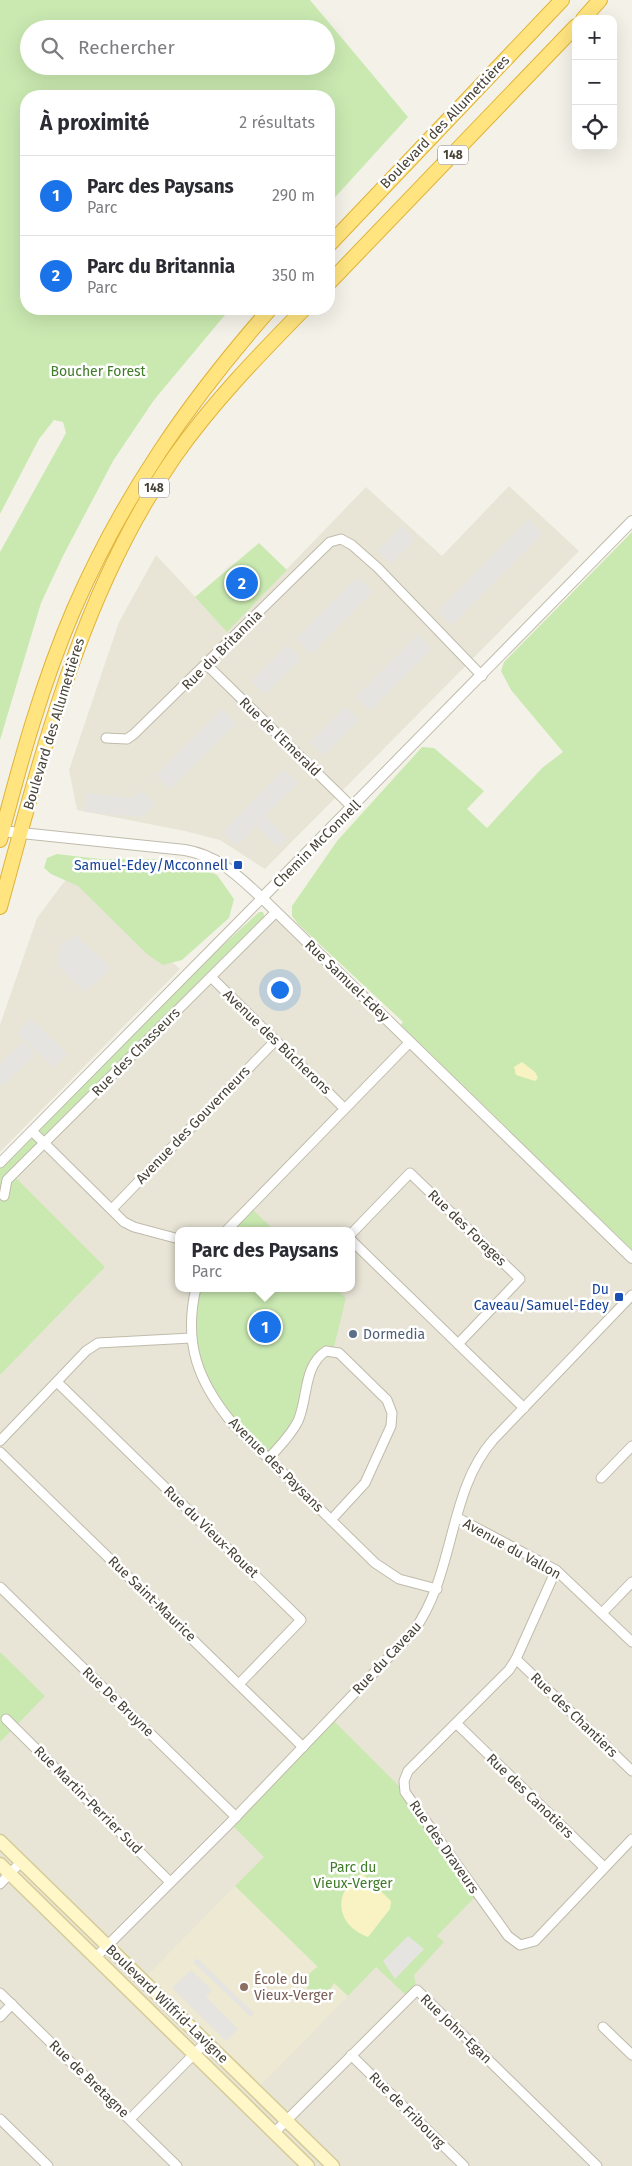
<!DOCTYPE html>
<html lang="fr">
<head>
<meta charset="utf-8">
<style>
	body { margin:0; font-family:"Fira Sans",sans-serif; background:#f7f7f7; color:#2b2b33 }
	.controls { position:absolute; right:15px; top:15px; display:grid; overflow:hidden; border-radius:10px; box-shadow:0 5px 20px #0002 }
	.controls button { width:45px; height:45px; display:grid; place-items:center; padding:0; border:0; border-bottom:1px solid #e1e1e2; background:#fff; color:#2b2b33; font:25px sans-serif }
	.you { position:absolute; left:279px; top:989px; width:18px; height:18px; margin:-12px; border:4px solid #fff; border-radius:50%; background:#1a73e8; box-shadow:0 0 0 8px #1a73e833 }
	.badge { display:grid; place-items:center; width:32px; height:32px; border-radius:50%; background:#1a73e8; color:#fff; font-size:16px; font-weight:700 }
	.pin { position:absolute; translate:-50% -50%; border:2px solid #fff; box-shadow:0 1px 5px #0006 }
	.popup { position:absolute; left:175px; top:1227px; width:180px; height:65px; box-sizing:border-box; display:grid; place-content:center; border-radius:10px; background:#fff; filter:drop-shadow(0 1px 4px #0005); font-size:16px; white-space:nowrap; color:#7c7c81 }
	.popup b { font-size:19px; color:#2b2b33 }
	.popup::after { content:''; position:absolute; left:50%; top:100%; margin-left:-10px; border:10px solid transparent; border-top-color:#fff }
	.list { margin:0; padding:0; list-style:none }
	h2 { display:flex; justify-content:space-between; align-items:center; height:65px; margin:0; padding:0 20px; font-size:21px }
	h2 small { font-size:16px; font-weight:400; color:#7c7c81 }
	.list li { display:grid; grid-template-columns:32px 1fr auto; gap:15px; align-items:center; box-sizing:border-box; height:80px; padding:0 20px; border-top:1px solid #e1e1e2 }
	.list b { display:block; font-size:19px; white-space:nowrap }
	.list p { margin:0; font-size:16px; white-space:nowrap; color:#7c7c81 }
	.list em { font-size:16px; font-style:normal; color:#7c7c81 }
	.icon { flex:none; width:28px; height:28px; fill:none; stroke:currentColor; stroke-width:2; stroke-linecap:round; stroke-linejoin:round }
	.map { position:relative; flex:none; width:632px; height:2166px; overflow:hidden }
	.search { position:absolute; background:#fff; box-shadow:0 5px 20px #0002; left:20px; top:20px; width:315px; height:55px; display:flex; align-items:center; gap:12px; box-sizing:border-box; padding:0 18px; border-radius:28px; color:#7c7c81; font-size:19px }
	.panel { position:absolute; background:#fff; box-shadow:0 5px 20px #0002; left:20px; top:90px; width:315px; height:225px; border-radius:20px }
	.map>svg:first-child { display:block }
</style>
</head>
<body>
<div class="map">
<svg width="632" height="2166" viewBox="0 0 632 2166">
	<rect width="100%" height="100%" fill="#f4f2e8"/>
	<g fill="#e8e5d6" fill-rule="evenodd">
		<path d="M509 486 579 551 265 869 220 840 185 831 77 810 69 770 119 622 156 555 227 631 366 487 442 556Z"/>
		<path d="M70 874 180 969 0 1152V1025L37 918Z"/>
		<path d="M276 912 632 1258V2166H0V1375L12 1174ZM179 1231H351V1288H179Z"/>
	</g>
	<path fill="#eee9d2" d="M235 1886 348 1996 256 2090 143 1980Z"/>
	<g fill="#cae9b1" fill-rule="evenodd">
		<path d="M0 0H310L408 117 329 204V96H26V309H230L154 400 113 461 63 556 41 603 0 740V552L66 433 63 422 54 420 39 439 0 514ZM29 29H326V66H29Z"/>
		<path d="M632 532V1250L401 1025 403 1022 298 924 292 916V906L337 841 422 747 434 748 484 791 467 809 487 828 542 768 563 752 511 690 501 671 504 662Z"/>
		<path d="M259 543 287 570 227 632 195 597Z"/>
		<path d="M57 854 100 859H156L198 866 217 875 234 899 229 918 182 960 163 965 147 954 78 886 51 874 44 868 47 858Z"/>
		<path d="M259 912H263L265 919 12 1174 105 1267 0 1375V1163L139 1023Z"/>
		<path d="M249 1206 275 1231H226Z"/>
		<path d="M196 1288H335L346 1298 333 1351 318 1356 298 1421 269 1458 233 1424 202 1377 192 1315Z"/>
		<path d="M0 1652 45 1696 0 1742Z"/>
		<path d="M331 1718 405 1792 478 1894 437 1936 444 1942 414 1975 417 1990 409 1998 376 1967 348 1996 334 1983 327 1994C306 2002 298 1977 318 1967L235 1886 264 1857 230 1823Z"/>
	</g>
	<g fill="#f9f3c4">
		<path d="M522 1062 535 1072 538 1078 535 1081 516 1075 514 1067Z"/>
		<path d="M362 1873 391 1901 390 1909 368 1937C335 1925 332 1891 362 1873Z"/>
	</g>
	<g fill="#e6e4e0">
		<path d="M528 519 543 533 452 625 438 611Z"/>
		<path d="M402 526 415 539 391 564 377 551Z"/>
		<path d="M358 577 373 591 311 654 296 639Z"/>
		<path d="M418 634 432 649 370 711 356 697Z"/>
		<path d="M287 645 301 659 265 694 251 681Z"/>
		<path d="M346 706 359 720 324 755 310 742Z"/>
		<path d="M222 709 236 723 170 790 156 775Z"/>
		<path d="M284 769 298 784 265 815 287 839 278 848 256 826 236 846 222 832Z"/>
		<path d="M141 790 155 803 143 817 84 812 87 793 132 798Z"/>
		<path d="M76 935 111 968 85 992 56 964 63 940 69 941Z"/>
		<path d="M31 1018 68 1054 53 1068 17 1033Z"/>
		<path d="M23 1042 35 1055 3 1086 0 1083V1064Z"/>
		<path d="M408 1936 424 1949 395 1979 383 1961Z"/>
		<path d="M197 1958 254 2013 251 2017 193 1962Z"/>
		<path d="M191 1970 212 1990 206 1997 238 2029 226 2041 172 1988Z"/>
	</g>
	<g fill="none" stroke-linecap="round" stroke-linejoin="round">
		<g stroke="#c0bbab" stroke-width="11">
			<g id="minor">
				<path d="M207 665 353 808"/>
				<path d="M106 738 127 739 134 734 330 542 341 539 352 545 378 568 482 676"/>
				<path d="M211 977 344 1108"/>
				<path d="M32 1131 124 1222 134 1227 179 1239"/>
				<path d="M0 1163 262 898"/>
				<path d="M4 1196 7 1180 276 912"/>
				<path d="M112 1209 275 1041"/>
				<path d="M226 1231 410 1042"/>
				<path d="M351 1234 410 1173 520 1279 458 1344"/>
				<path d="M351 1240 524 1408"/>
				<path d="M196 1288C183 1343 198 1382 233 1424L375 1563 399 1579 437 1589"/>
				<path d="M57 1382 301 1620 239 1684"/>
				<path d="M0 1441 86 1351 98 1343 191 1338"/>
				<path d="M0 1452 303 1747"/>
				<path d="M269 1458C279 1447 291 1435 298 1421 308 1399 303 1366 326 1351L339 1353 387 1400 392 1413 391 1426 365 1483 331 1520"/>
				<path d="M601 1478 632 1446"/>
				<path d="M458 1518 556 1570 632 1642"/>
				<path d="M556 1570 516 1659 509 1670 408 1771 404 1781 405 1792 508 1936 520 1945 535 1941 632 1839"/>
				<path d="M0 1587 236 1817"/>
				<path d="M603 1612 632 1582"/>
				<path d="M516 1659 632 1771"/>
				<path d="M6 1719 170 1882"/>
				<path d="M457 1724 604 1867"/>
				<path d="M0 1884 21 1862"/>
				<path d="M96 1957 230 1823 413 1632C456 1573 447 1493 493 1440L632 1295"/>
				<path d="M0 1993 177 2166"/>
				<path d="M0 2017 12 2004"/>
				<path d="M603 2027 632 2055"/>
				<path d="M351 2055 464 2166"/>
				<path d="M0 2119 48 2166"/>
				<path d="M130 2119 206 2042"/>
				<path d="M274 2133 417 1990 597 2166"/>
			</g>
		</g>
		<g stroke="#c0bbab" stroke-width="12">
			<g id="tertiary">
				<path d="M2 831 185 850C219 856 238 876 262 898L632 1258"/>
				<path d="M262 898 632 521"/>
			</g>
		</g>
		<g stroke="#d5cb98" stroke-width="15">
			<g id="secondary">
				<path d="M0 1841 333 2166"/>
				<path d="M0 1864 308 2166"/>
			</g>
		</g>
		<g stroke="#e0b337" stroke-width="16">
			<g id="trunk">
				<path d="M583 19 600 0"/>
				<path d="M329 245 562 0"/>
				<path d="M329 283 576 26"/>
				<path d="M0 840C20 763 42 683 74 609 123 496 189 401 270 309"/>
				<path d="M0 907C43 751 81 591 175 456 213 402 258 356 304 309"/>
			</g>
		</g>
		<use href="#minor" stroke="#fff" stroke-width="9"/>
		<use href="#tertiary" stroke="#fff" stroke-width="10"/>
		<use href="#secondary" stroke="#fff7c8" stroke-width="12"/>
		<use href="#trunk" stroke="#ffe480" stroke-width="14"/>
	</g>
	<g fill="#1a4fb4" stroke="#fff" stroke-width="2">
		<rect x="233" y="860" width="10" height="10" rx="2.5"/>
		<rect x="614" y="1292" width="10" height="10" rx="2.5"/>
	</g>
	<circle fill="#5c6f8a" stroke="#fff" stroke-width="2" cx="353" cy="1334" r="5"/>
	<circle fill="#8d6e63" stroke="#fff" stroke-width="2" cx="244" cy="1987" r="5"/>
	<g text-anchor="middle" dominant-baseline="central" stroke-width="5" stroke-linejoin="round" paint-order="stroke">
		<g fill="#fff" stroke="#7f7b73" stroke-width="1">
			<rect x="438" y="145.5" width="30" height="19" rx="4"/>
			<rect x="139" y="478.5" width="30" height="19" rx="4"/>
		</g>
		<g font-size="12" font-weight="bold" fill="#484337">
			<text x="453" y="155">148</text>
			<text x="154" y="488">148</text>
		</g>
		<g font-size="14" fill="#484337" stroke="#fff">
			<text transform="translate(445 122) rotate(-46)">Boulevard des Allumettières</text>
			<text transform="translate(222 650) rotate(-45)">Rue du Britannia</text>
			<text transform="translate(54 724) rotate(-73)">Boulevard des Allumettières</text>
			<text transform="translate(280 737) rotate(44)">Rue de l'Emerald</text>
			<text transform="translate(317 844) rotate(-45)">Chemin McConnell</text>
			<text transform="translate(347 981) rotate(44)">Rue Samuel-Edey</text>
			<text transform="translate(277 1042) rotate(44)">Avenue des Bûcherons</text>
			<text transform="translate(136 1052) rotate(-45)">Rue des Chasseurs</text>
			<text transform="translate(193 1125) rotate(-46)">Avenue des Gouverneurs</text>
			<text transform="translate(467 1228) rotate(44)">Rue des Forages</text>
			<text transform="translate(276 1465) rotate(45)">Avenue des Paysans</text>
			<text transform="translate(211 1532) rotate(44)">Rue du Vieux-Rouet</text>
			<text transform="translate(512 1549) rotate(29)">Avenue du Vallon</text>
			<text transform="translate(152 1599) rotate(44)">Rue Saint-Maurice</text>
			<text transform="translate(387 1658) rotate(-47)">Rue du Caveau</text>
			<text transform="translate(118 1702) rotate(44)">Rue De Bruyne</text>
			<text transform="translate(574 1715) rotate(44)">Rue des Chantiers</text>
			<text transform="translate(530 1796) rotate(44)">Rue des Canotiers</text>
			<text transform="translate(88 1800) rotate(45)">Rue Martin-Perrier Sud</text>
			<text transform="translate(444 1847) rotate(55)">Rue des Draveurs</text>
			<text transform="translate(167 2004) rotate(44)">Boulevard Wilfrid-Lavigne</text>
			<text transform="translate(456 2029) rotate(44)">Rue John-Egan</text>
			<text transform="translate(89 2079) rotate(44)">Rue de Bretagne</text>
			<text transform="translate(407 2110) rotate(45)">Rue de Fribourg</text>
		</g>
		<g font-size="14" fill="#3f7b28" stroke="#fff">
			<text x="98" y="371">Boucher Forest</text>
			<text x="353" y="1867">Parc du<tspan x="353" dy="16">Vieux-Verger</tspan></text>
		</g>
		<g font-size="14" fill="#164399" stroke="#fff" text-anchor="end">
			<text x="228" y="865">Samuel-Edey/Mcconnell</text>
			<text x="609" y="1289">Du<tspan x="609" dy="16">Caveau/Samuel-Edey</tspan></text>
		</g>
		<g font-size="14" fill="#4e5e75" stroke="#fff" text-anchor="start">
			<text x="363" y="1334">Dormedia</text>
		</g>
		<g font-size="14" fill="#785e54" stroke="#fff" text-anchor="start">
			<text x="254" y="1979">École du<tspan x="254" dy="16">Vieux-Verger</tspan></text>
		</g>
	</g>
</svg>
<div class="controls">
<button>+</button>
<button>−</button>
<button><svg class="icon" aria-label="locate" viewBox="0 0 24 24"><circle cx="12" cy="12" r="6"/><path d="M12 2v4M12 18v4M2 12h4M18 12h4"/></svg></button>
</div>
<div class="you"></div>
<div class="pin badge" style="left:265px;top:1327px">1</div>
<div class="popup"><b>Parc des Paysans</b>Parc</div>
<div class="pin badge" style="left:242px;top:583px">2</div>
<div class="search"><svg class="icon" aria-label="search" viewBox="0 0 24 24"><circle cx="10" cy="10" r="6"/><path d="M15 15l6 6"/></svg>Rechercher</div>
<section class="panel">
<h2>À proximité<small>2 résultats</small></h2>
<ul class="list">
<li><span class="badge">1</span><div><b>Parc des Paysans</b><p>Parc</p></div><em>290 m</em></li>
<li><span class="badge">2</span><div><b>Parc du Britannia</b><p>Parc</p></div><em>350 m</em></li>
</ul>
</section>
</div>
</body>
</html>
